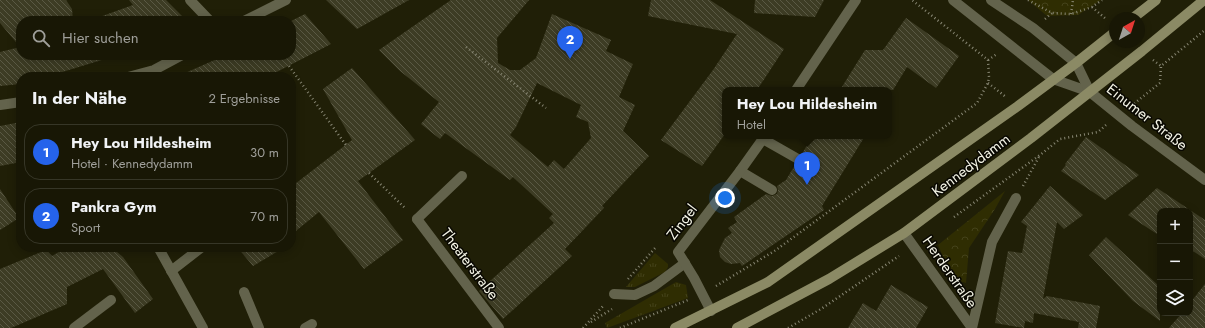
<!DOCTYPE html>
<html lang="de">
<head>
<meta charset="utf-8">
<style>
	body { margin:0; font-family:Jost,sans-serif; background:#252413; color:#f1f3f6 }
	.controls { position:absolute; right:12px; bottom:12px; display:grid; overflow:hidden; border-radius:8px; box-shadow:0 2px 10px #0003 }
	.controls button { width:36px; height:36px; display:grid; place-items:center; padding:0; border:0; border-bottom:1px solid #363627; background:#181705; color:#f1f3f6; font:20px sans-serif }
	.compass { position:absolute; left:1109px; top:12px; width:36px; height:36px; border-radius:50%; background:#181705; box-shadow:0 2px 10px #0003; rotate:39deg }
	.you { position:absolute; left:725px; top:198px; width:14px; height:14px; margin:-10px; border:3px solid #fff; border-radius:50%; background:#1a73e8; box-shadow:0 0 0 6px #1a73e833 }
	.badge { display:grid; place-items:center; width:26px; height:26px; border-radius:50%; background:#2563eb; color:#fff; font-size:13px; font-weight:700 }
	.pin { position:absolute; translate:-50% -33px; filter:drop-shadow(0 1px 2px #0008) }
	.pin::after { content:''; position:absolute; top:21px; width:14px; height:12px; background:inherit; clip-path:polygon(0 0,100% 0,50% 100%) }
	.popup { position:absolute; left:722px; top:87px; width:170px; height:52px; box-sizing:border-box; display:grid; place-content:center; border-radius:8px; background:#181705; filter:drop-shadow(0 1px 3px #0005); font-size:13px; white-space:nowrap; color:#9f9f9a }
	.popup b { font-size:15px; color:#f1f3f6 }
	.popup::after { content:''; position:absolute; left:50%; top:100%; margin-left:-8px; border:8px solid transparent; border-top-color:#181705 }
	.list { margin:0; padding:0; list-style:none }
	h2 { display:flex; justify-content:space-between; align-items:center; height:52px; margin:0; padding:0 16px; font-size:17px }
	h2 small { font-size:13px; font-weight:400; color:#9f9f9a }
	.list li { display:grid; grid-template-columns:26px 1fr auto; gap:12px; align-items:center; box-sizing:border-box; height:56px; margin:0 8px 8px; padding:0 8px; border:1px solid #363627; border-radius:16px }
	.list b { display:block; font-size:15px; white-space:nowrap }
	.list p { margin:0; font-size:13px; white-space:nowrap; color:#9f9f9a }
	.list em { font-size:13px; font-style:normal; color:#9f9f9a }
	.icon { flex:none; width:22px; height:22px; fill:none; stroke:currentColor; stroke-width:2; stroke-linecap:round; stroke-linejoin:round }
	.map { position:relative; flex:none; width:1205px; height:328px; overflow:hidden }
	.search { position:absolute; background:#181705; box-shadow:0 2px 10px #0003; left:16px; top:16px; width:280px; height:44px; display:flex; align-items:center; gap:10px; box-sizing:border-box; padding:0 14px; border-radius:16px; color:#9f9f9a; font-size:15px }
	.panel { position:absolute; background:#181705; box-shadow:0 2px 10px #0003; left:16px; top:72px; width:280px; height:180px; border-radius:16px }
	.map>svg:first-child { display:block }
</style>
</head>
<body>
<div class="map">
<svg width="1205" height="328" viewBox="0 0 1205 328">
	<defs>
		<pattern id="grass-tufts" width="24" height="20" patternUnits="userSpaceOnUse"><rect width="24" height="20" fill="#2f2d02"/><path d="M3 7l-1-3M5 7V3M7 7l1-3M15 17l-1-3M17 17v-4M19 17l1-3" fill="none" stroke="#44421a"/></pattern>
		<pattern id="park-crowns" width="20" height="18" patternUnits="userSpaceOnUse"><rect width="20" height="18" fill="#2f2d02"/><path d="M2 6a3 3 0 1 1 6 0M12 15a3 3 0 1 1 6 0" fill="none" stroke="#44421a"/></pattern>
		<pattern id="building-back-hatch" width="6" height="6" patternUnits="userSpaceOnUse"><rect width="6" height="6" fill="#3d3c24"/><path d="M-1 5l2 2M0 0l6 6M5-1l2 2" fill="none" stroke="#5a5944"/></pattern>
	</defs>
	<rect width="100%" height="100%" fill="#201f07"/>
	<g fill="url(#grass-tufts)">
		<path d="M655 253 668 264V267L665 272 635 287H626Z"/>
		<path d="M676 282 686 285 688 298 607 328 605 323Z"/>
	</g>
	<g fill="url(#park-crowns)">
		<path d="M1028 0H1101L1078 15 1047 16Z"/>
		<path d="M1005 191 995 209 969 248 966 283 953 279 938 245Z"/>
	</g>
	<g fill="url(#building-back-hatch)" fill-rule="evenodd">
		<path d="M0 0H66L72 9 73 21H21V55H105V59L46 77H21V84L0 86V52L20 47 0 23Z"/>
		<path d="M129 0H166L187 21H95L94 19 133 5Z"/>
		<path d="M326 0H409L357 29Z"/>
		<path d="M451 0H529L497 38 498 63 510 70H520L536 58 552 14 611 40 606 51 633 64 619 97 635 105 623 131 649 156 602 206 604 208 565 249 572 256 503 319 479 291 554 223 549 218 553 214 513 177 510 180 445 133 440 139 421 124 439 102 400 71 379 50ZM537 83 581 105 576 117 588 122 591 138 564 169 554 160 548 167 510 135 516 127Z"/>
		<path d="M651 0H710L784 49 757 90H725V134L702 166 661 140 713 70 737 34 648 16Z"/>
		<path d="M755 0H824L815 17 754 13Z"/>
		<path d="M305 14 331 44 267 77H176L226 55H291V21Z"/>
		<path d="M906 18 959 56 936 88 907 67 893 90H840L865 50H883Z"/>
		<path d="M352 68 415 140 358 181 403 240 364 269 319 212 291 235V187L352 140 323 89Z"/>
		<path d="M21 122V162L0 166V126Z"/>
		<path d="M812 136H865L822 206 824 210 742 266 740 263 731 264 725 262 720 257 719 250 725 238 732 233 728 228 737 222 734 217 766 194 772 196 777 194 778 190 777 186 786 180 795 165H798L803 163 804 159 802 154Z"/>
		<path d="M1086 137 1139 175 1105 200 1061 171 1066 165 1065 164Z"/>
		<path d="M1050 186 1083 215 1064 229 1057 222 1043 299 1047 296 1100 306 1096 328H1078L1079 322 1034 313 1033 323 1025 321 1024 328 995 323 1008 251 1022 253 1027 226 1021 222Z"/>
		<path d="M1157 188 1205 220V259L1190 249V211H1160V236L1128 215Z"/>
		<path d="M0 189 19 218 0 230Z"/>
		<path d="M1106 237 1160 287V321L1133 301 1089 255Z"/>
		<path d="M67 247H111L123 257 153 299 135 313 103 269 67 287V304L11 328H0V269L46 250 52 256Z"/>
		<path d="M237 247H285L253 266Z"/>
		<path d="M1205 284V328H1169L1182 313H1190V303Z"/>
		<path d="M891 285 928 307 916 328H848L863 303 876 311Z"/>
	</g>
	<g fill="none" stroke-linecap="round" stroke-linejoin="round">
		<g stroke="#888774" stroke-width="2.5" stroke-dasharray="1 3" stroke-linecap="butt">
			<path d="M1028 0 1052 13 1071 14 1092 7 1102 0"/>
			<path d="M1092 7 1106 19"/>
			<path d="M1071 14 1073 0"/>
			<path d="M1045 19 1052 13"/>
			<path d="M466 47 546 108"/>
			<path d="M988 60 997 54"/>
			<path d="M1153 60 1161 66"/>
			<path d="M289 66 346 145"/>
			<path d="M988 83 1006 97"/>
			<path d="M1131 106 1160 83 1161 66 1205 30"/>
			<path d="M369 173 406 209"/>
			<path d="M1023 186 1039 157"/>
			<path d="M954 217 1040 155 1060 139 1098 132 1106 125"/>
			<path d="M628 279 656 247"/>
			<path d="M716 286 776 250 977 103 988 83 989 77 988 60 912 0"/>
			<path d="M591 322 612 309"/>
			<path d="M583 328 604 305"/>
			<path d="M620 328 688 300"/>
			<path d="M788 328 821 309 899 256"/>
		</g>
		<g stroke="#63634c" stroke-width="10">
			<path d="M763 139 798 159"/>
			<path d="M740 171 772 190"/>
			<path d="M417 219 462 176"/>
			<path d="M158 247 203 328"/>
			<path d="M171 271 202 247"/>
			<path d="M244 292 259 328"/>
			<path d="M614 294 635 295 654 286 685 263"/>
			<path d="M74 328 111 300"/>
			<path d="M305 328 312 324"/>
		</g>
		<g stroke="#63634c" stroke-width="10">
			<path d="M190 0 210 21"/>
			<path d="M244 21 286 0"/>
			<path d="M128 77 154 70 182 55"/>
			<path d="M796 90 856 0"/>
			<path d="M0 105 21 102"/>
			<path d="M417 219 499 328"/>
			<path d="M904 233 972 328"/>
			<path d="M711 311 694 278 678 252 740 171 765 136"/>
			<path d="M972 328 992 242 1016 198"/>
		</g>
		<g stroke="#63634c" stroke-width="10">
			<path d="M953 0 1053 79 1090 92 1132 126 1205 180"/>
			<path d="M991 0 1033 28 1076 63 1090 92"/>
		</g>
		<g stroke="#8b8a65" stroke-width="10">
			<path d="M1133 18 1156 0"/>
			<path d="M675 328 768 282 1018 106 1076 63 1115 32"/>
			<path d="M737 328 829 279 904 233 1031 138 1142 51 1204 0"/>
		</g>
	</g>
	<g text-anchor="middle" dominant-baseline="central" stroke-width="3" stroke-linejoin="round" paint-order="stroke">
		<g font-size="15" fill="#f4f4e5" stroke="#090802">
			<text transform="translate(1147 117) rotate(38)">Einumer Straße</text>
			<text transform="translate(971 165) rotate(-37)">Kennedydamm</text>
			<text transform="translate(682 222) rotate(-53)">Zingel</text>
			<text transform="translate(470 264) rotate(53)">Theaterstraße</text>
			<text transform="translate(950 272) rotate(55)">Herderstraße</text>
		</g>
	</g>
</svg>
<div class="controls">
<button>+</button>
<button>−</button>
<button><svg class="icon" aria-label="layers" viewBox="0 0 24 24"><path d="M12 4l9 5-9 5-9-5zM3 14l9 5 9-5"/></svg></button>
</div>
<svg class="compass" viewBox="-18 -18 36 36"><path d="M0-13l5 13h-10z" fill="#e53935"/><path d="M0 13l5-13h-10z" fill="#9f9f9a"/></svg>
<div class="you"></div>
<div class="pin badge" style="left:807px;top:185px">1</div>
<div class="popup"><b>Hey Lou Hildesheim</b>Hotel</div>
<div class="pin badge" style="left:570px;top:59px">2</div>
<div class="search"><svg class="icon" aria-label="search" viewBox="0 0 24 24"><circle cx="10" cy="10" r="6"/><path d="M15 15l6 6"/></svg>Hier suchen</div>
<section class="panel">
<h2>In der Nähe<small>2 Ergebnisse</small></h2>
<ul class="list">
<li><span class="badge">1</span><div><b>Hey Lou Hildesheim</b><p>Hotel · Kennedydamm</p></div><em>30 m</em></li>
<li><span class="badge">2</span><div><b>Pankra Gym</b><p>Sport</p></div><em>70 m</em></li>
</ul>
</section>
</div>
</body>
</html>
